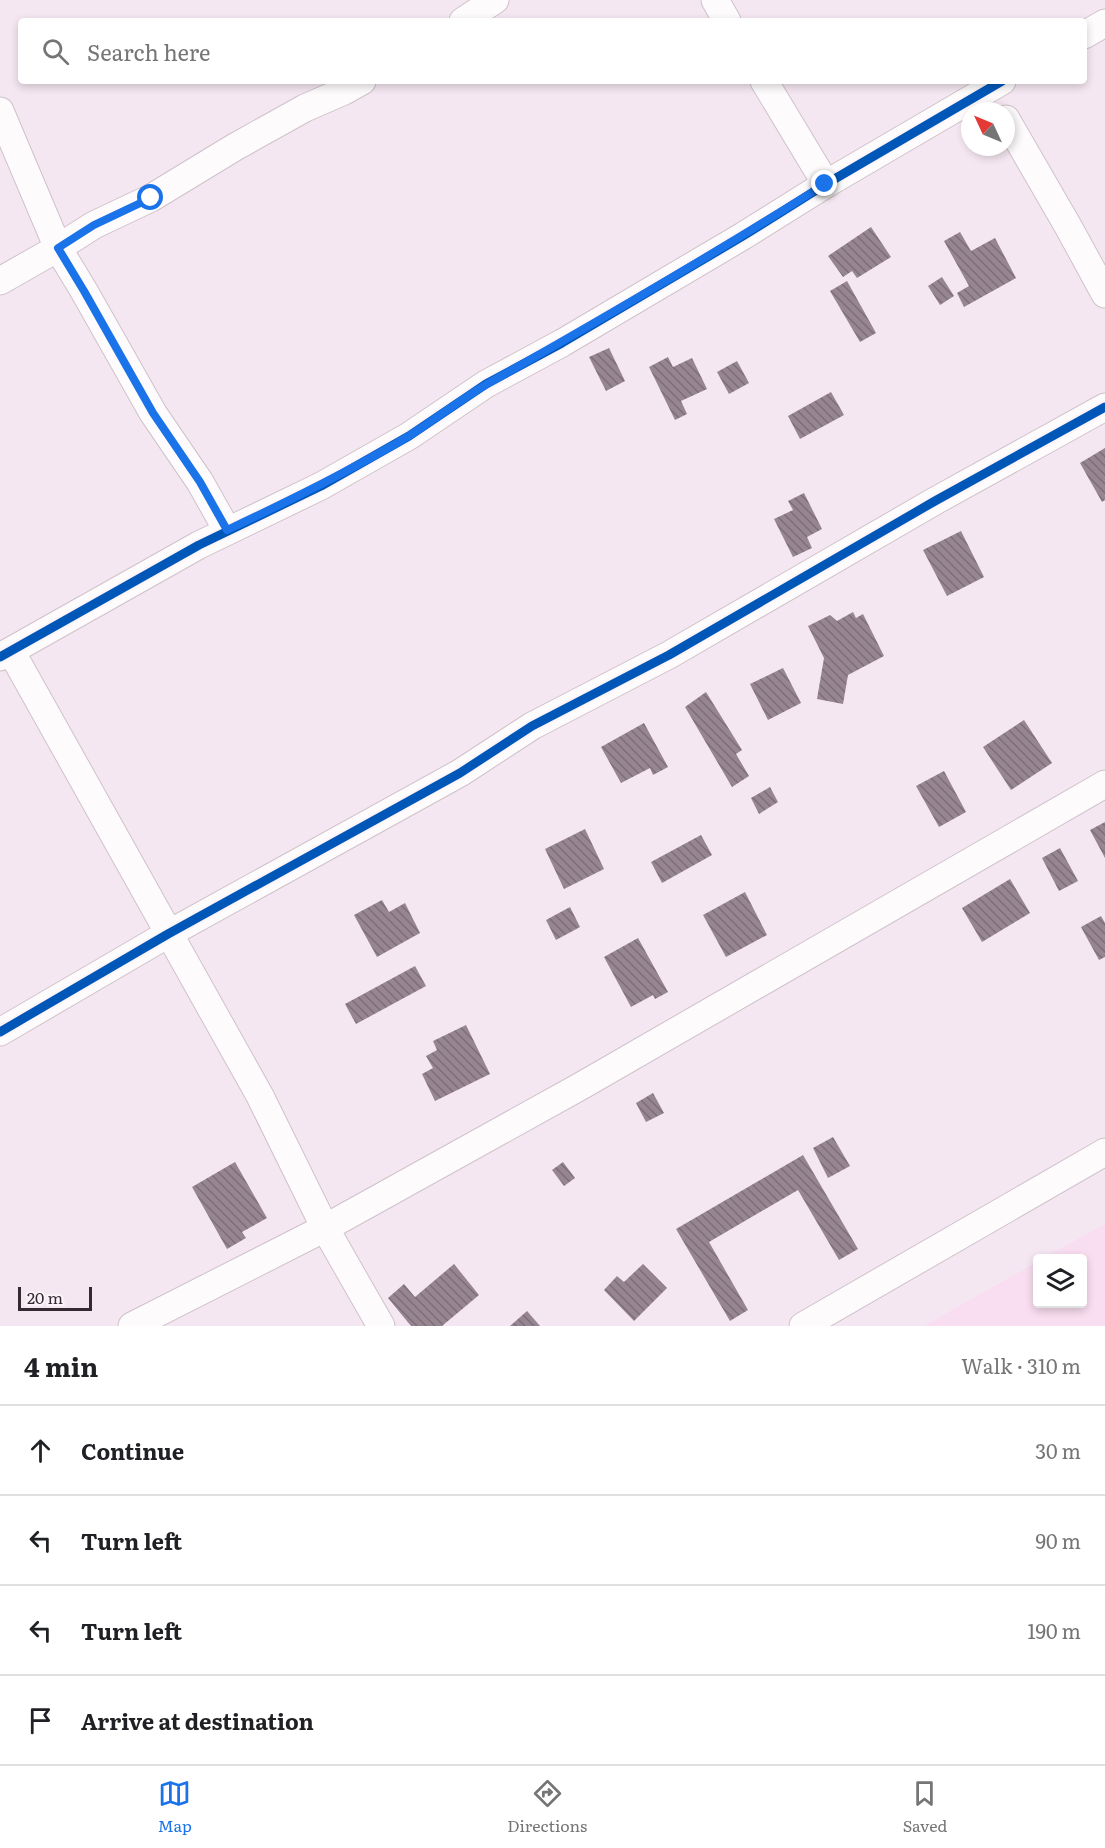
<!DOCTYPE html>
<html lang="en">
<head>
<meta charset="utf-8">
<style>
	body { margin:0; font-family:Literata,serif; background:#f2f2f2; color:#202124 }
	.controls { position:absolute; right:18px; bottom:18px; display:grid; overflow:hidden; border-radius:6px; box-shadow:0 3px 9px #0003 }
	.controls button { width:54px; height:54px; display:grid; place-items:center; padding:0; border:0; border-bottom:2px solid #e0e0e0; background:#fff; color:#202124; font:30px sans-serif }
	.compass { position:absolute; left:961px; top:102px; width:54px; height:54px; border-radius:50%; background:#fff; box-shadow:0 3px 9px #0003; rotate:314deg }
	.scale { position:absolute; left:18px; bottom:15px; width:74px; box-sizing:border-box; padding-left:6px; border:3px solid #362a32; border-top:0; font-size:16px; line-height:21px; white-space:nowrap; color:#362a32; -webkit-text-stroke:4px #fbf5f9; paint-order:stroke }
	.stop { position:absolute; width:18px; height:18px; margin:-14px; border:4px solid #1a73e8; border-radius:50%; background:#fff }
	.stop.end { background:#1a73e8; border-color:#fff; box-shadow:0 2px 6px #0008 }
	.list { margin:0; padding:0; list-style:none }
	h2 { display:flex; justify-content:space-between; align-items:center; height:78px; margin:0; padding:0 24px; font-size:26px }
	h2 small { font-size:20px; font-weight:400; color:#757577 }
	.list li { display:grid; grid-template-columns:39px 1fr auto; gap:18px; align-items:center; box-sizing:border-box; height:90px; padding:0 24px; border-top:2px solid #e0e0e0 }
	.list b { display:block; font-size:22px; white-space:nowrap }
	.list em { font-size:20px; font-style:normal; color:#757577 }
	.icon { flex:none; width:33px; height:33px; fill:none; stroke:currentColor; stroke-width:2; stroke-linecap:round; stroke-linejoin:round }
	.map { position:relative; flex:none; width:1105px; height:1326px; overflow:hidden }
	.search { position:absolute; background:#fff; box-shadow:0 3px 9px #0003; left:18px; right:18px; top:18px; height:66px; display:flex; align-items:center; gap:15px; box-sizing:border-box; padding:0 21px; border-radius:6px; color:#757577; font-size:22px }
	.sheet { height:438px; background:#fff }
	nav { display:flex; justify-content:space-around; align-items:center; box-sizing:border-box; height:84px; border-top:2px solid #e0e0e0; background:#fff; font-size:16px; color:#757577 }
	nav a { display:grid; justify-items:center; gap:3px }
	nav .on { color:#1a73e8 }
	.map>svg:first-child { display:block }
</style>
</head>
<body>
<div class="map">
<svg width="1105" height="1326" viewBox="0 0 1105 1326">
	<defs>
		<pattern id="building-back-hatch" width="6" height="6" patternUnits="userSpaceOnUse" patternTransform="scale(1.5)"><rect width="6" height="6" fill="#978692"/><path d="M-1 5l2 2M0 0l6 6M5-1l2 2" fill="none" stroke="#7c6e78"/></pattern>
	</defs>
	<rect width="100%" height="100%" fill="#f5e7f1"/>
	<path fill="#f9ddf0" d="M1105 1224V1326H924L1037 1262 1038 1304H1082V1258H1043Z"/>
	<g fill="url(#building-back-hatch)">
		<path d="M871 227 891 257 857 278 852 271 843 277 828 256Z"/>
		<path d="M960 232 971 251 995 238 1016 278 964 307 957 293 969 286 944 241Z"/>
		<path d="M942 277 954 296 940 305 928 286Z"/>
		<path d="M847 281 876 333 860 342 830 291Z"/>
		<path d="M609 348 625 381 606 391 589 357Z"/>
		<path d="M668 357 673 367 692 358 707 389 681 401 687 414 675 420 649 367Z"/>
		<path d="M737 361 749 383 729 394 717 372Z"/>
		<path d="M831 392 844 415 800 439 788 416Z"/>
		<path d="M1105 448V500L1102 502 1080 463Z"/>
		<path d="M804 493 822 529 807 537 812 548 793 557 774 519 793 510 788 501Z"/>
		<path d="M961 531 984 577 947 596 923 550Z"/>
		<path d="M853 612 856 618 863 614 884 656 848 675 843 704 817 699 824 658 808 626 830 615 837 621Z"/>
		<path d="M783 668 801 703 768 720 750 684Z"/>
		<path d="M706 692 742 750 736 754 749 776 732 787 685 707Z"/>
		<path d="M1024 720 1052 763 1011 790 983 747Z"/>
		<path d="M644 723 668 767 653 775 650 768 621 783 601 747Z"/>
		<path d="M944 771 966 812 939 827 916 786Z"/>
		<path d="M770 787 778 802 759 814 751 798Z"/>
		<path d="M1105 822V858L1090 830Z"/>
		<path d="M585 829 604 869 564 889 545 849Z"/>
		<path d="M701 835 712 855 662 883 651 862Z"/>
		<path d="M1060 848 1078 881 1059 891 1042 858Z"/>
		<path d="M1010 879 1030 913 982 942 962 908Z"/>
		<path d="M745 892 767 935 726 957 703 915Z"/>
		<path d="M382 900 389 912 405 903 420 933 377 957 354 915Z"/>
		<path d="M570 907 580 927 556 940 546 920Z"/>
		<path d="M1101 916 1105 923V957L1099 960 1081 927Z"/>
		<path d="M638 938 668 992 655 999 653 995 631 1007 604 957Z"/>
		<path d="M415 966 426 986 356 1024 345 1004Z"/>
		<path d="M466 1025 490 1074 435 1101 422 1074 433 1068 426 1056 437 1050 433 1041Z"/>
		<path d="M653 1093 664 1113 646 1122 636 1103Z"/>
		<path d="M833 1137 850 1166 828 1178 813 1148Z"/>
		<path d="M803 1155 858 1249 839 1260 798 1190 709 1242 748 1310 730 1321 676 1229Z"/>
		<path d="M235 1162 267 1218 242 1232 246 1238 227 1249 192 1187Z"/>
		<path d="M563 1162 575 1178 564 1186 552 1170Z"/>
		<path d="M454 1264 479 1295 442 1326H411L388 1298 404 1284 415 1297Z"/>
		<path d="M643 1264 667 1288 634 1321 604 1290 617 1276 624 1282Z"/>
		<path d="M527 1311 540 1326H510Z"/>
	</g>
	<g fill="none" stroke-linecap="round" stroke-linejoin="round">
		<g stroke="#cec2ca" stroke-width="29">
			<g id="street">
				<path d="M715 0 727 21"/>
				<path d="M463 21 495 0"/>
				<path d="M1084 35 1105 23"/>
				<path d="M764 81 826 184"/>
				<path d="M0 111 58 248 0 281"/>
				<path d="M1006 119 1069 228 1105 294"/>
				<path d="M227 530 200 482 153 413 84 291 58 248 94 225 151 198 235 147 305 108 344 91 362 81"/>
				<path d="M11 651 260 1096 325 1228 381 1326"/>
				<path d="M0 657 199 545 321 486 409 436 486 384 562 343 743 236 826 184 1002 81"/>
				<path d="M0 1032 168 934 460 773 532 726 669 655 935 501 1105 407"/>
				<path d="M132 1326 325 1228 581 1086 1105 784"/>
				<path d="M803 1326 1105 1152"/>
			</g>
		</g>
		<use href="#street" stroke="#fefbfd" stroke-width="27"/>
		<g stroke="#fbf5f9" stroke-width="13">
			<g id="cycleway">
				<path d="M0 657 199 545 321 486 409 436 486 384 562 343 743 236 826 184 1002 81"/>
				<path d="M0 1032 168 934 460 773 532 726 669 655 935 501 1105 407"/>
			</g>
		</g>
		<use href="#cycleway" stroke="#0057b8" stroke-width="9"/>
	</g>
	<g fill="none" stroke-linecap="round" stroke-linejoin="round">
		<path stroke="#1a73e8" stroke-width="8" d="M151 198 94 225 58 248 84 291 153 413 200 482 227 530C289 501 350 471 409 436 436 419 461 399 489 383 602 319 715 254 825 184"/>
	</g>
</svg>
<div class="controls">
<button><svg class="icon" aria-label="layers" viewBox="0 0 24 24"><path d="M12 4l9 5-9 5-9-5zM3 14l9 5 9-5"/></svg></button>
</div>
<svg class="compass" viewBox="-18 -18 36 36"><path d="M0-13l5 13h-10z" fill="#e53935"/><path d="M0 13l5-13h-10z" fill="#757577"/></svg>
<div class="scale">20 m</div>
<div class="stop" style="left:151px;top:198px"></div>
<div class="stop end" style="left:825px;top:184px"></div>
<div class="search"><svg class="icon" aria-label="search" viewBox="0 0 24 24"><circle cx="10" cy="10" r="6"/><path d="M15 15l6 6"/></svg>Search here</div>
</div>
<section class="sheet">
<h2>4 min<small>Walk · 310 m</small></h2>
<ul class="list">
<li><svg class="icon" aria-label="ahead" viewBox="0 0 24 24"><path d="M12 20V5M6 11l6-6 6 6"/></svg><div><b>Continue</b></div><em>30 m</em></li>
<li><svg class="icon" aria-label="left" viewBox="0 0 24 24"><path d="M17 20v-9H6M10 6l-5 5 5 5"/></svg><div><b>Turn left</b></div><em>90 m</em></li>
<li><svg class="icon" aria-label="left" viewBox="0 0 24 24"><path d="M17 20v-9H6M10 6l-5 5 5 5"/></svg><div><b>Turn left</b></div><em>190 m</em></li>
<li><svg class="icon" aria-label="arrive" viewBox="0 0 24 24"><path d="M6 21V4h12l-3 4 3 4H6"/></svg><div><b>Arrive at destination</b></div></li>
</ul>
</section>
<nav>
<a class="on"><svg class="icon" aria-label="map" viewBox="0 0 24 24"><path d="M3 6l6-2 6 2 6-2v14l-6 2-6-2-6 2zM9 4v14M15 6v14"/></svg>Map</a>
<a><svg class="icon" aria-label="directions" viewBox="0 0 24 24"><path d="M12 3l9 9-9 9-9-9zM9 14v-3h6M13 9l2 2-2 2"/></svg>Directions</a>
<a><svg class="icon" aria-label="saved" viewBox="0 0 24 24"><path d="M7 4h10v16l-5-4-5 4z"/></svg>Saved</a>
</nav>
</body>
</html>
